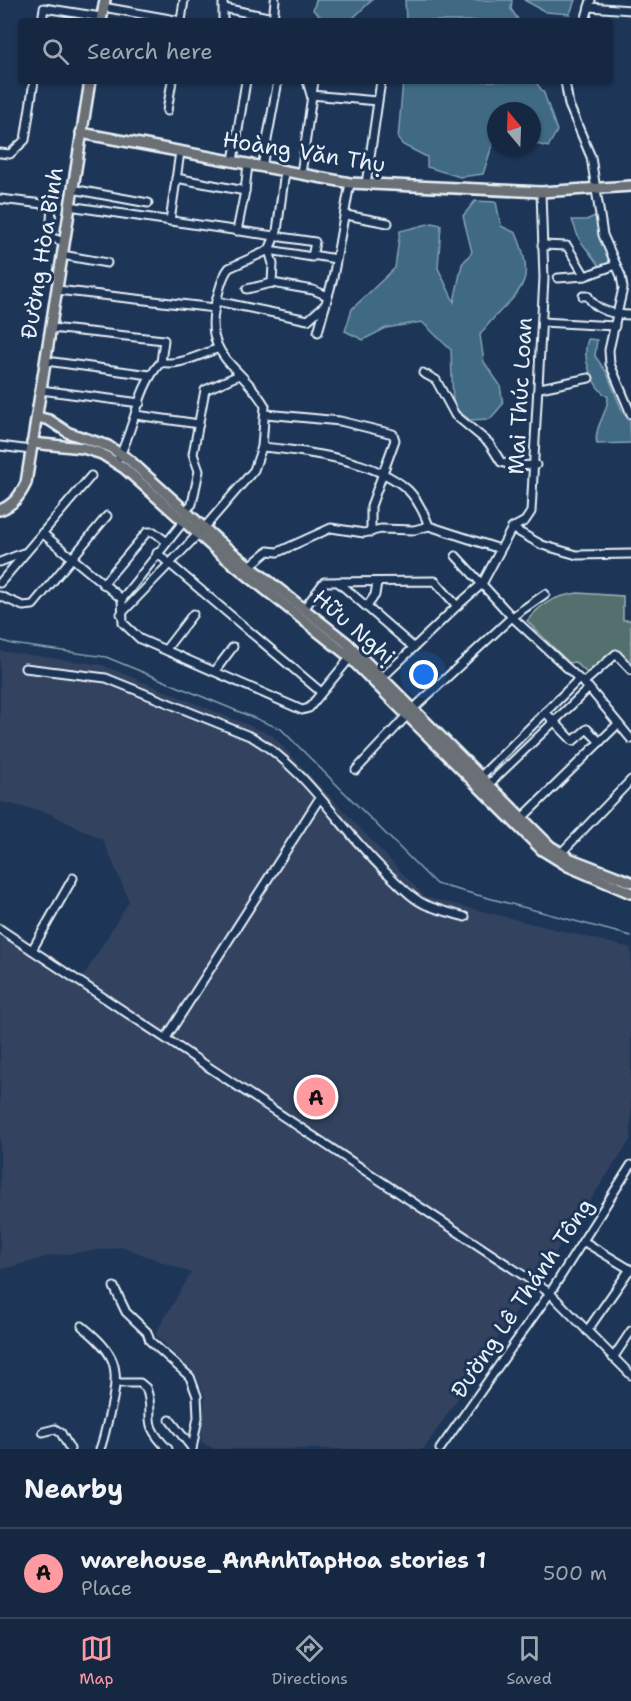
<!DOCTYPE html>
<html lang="en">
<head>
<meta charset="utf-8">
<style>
	body { margin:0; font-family:"Shantell Sans",sans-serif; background:#23344c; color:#f1f3f6 }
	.compass { position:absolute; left:487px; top:102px; width:54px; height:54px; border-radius:50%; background:#162841; box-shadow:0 2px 4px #0004; rotate:341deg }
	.you { position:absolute; left:424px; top:675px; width:21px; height:21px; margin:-15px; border:4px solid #fff; border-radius:50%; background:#1a73e8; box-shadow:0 0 0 9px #1a73e833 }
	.badge { display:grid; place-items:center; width:39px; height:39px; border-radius:50%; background:#ff9aa2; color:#111; font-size:20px; font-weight:700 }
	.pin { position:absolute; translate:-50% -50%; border:3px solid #fff; box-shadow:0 2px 6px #0006 }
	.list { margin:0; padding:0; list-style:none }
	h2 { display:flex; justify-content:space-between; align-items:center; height:78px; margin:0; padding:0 24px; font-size:26px }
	h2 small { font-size:20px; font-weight:400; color:#9ea6b1 }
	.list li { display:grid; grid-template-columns:39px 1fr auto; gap:18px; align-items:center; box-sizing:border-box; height:90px; padding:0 24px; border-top:2px solid #35445a }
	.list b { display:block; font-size:22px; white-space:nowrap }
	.list p { margin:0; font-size:20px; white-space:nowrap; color:#9ea6b1 }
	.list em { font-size:20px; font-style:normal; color:#9ea6b1 }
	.icon { flex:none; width:33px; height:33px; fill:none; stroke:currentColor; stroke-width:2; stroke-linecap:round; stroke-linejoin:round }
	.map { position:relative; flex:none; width:631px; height:1449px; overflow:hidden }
	.search { position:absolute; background:#162841; box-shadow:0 2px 4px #0004; left:18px; right:18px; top:18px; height:66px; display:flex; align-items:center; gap:15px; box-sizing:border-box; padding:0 21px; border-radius:6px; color:#9ea6b1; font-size:22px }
	.sheet { height:168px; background:#162841 }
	nav { display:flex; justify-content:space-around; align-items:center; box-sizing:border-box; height:84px; border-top:2px solid #35445a; background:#162841; font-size:16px; color:#9ea6b1 }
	nav a { display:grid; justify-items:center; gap:3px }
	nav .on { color:#ff9aa2 }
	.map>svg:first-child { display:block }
</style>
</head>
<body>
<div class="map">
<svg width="631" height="1449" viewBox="0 0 631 1449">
	<rect width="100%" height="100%" fill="#1d3557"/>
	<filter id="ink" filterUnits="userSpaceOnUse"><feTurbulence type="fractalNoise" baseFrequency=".0167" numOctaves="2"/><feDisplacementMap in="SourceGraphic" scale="12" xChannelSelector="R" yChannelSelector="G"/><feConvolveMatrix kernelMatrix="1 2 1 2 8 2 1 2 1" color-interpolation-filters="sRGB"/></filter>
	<g filter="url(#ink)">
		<path fill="#33435f" d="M0 651 102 665 272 735 425 897 631 948V1139L424 1449H214L201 1442 205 1397 197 1378 155 1334 191 1273 123 1247 50 1256 0 1270V921L83 977 129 901 103 840 46 812 0 802Z"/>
		<path fill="#536f6e" stroke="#9eb0b3" stroke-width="1.5" d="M578 593 623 596V620H631V664L616 650 587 673 575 662 569 663 527 621C541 603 555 596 578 593Z"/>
		<g fill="#3f6b84" stroke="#83a1b2" stroke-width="1.5">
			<path d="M316 0H372L350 21H326L313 10Z"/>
			<path d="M405 0H512L511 9 519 21H406Z"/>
			<path d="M524 0H575L570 14 546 12Z"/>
			<path d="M403 81H535L544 93 557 131 548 147 532 143V111H496V134L483 174 460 177 427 167V157L403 145 398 139Z"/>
			<path d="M475 201 496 202 501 226 516 233C542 293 510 292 480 335L484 362 500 385 503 404 490 419 470 420 453 407 451 350 422 322 386 328 363 340 345 331 352 309 395 268 400 231 432 223 441 225 438 268 454 302 462 264 472 252 463 216Z"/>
			<path d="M595 216 609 262 608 265 600 267 579 239 572 220H586Z"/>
			<path d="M588 339 597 340 595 356 607 373 622 411 630 422 631 443 597 444C593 427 608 414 608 397 592 387 581 357 588 339Z"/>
		</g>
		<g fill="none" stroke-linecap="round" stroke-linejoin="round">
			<path stroke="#83a1b2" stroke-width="1.5" d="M0 640 12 644 106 657 281 729 436 884 631 936"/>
			<g stroke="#e8f1f8" stroke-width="11">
				<g id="minor">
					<path d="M223 0V21"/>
					<path d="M103 7 181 21 184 0"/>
					<path d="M589 7 631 10"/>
					<path d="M224 8 273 18"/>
					<path d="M42 21 44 8 101 17"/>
					<path d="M273 21 275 0"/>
					<path d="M585 21 591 0"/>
					<path d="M307 81 311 95 377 101"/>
					<path d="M565 81 569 105 591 157 603 235 621 276 623 288 609 350 610 364 631 414"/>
					<path d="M167 111 172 81"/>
					<path d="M0 153 10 154 25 140 34 81"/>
					<path d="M233 161 246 81"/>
					<path d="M262 167 278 81"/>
					<path d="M301 174 314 81"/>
					<path d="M176 178 245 191 248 164"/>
					<path d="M366 184 381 81"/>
					<path d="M72 189 148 203"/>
					<path d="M0 199 52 205 50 237 64 242"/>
					<path d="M69 206 315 242 312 257 269 250 273 264 272 283 247 289"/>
					<path d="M346 215 388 223"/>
					<path d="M170 221 180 152"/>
					<path d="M237 231 245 191"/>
					<path d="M542 245 567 246 585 276 616 265"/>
					<path d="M62 255 107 263"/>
					<path d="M312 255 336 259"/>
					<path d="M558 278 585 276"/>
					<path d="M272 283 313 290 328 296"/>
					<path d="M57 290 215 308"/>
					<path d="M583 296H588C595 311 616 315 631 315"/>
					<path d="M216 301 308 320 326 304"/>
					<path d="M542 322 615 326"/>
					<path d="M51 328 164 340 161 362"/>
					<path d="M318 332 333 278 350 183"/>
					<path d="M46 361 150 375"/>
					<path d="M423 373 436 380 455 415 489 443 501 462 513 466 536 465"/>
					<path d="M540 388 589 378"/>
					<path d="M41 390 140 403"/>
					<path d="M266 414 340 421 393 434 395 440 371 506V532"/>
					<path d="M136 415 199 424"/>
					<path d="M0 446 31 450"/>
					<path d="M262 447C305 451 376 460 408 490 418 500 424 513 429 526L500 549"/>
					<path d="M119 457C135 427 137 388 161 362 177 367 201 354 217 349"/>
					<path d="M185 511 192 504 199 471 193 454 205 390 239 375"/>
					<path d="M512 528 542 545 577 555 631 554"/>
					<path d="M42 533 122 599 123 623 140 639 302 710 309 708 350 658"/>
					<path d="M157 553 321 692"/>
					<path d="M456 556 512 617 589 688 631 739"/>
					<path d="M0 562 23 553"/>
					<path d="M250 566 268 551 278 552 331 528 364 533 381 529 414 530 429 526"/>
					<path d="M338 582 413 647"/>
					<path d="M0 583 91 476"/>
					<path d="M103 584 147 532H154L167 542"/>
					<path d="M0 596 23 606 33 605 107 516"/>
					<path d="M122 599 184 521"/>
					<path d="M368 605 375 595 377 582"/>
					<path d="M457 606 482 584 512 528 525 521 531 512 544 278 541 192"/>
					<path d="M304 609 324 582 435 581 457 606 383 677"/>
					<path d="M121 614 204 528 254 470 262 447 265 406C241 363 200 359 217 298 220 288 222 276 229 268L269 250 277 231 285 171"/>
					<path d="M166 649 193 614"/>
					<path d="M25 668 106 678 252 737C309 770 342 833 390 876 401 886 412 899 426 905 438 910 452 913 465 917"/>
					<path d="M215 671 233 647"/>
					<path d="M583 683 616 654 631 670"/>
					<path d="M545 712 573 741 587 729 600 742"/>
					<path d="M356 770 414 708 512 617 545 594"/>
					<path d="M480 781 481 776 579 679"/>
					<path d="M487 786 589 688"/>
					<path d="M522 818 617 725"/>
					<path d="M560 854 631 780"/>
					<path d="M0 929 550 1293 631 1375"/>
					<path d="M32 950 73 878"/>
					<path d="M166 1038 319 799"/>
					<path d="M583 1241 631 1270"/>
					<path d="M114 1287 126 1312 147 1332 150 1341 190 1377 197 1396 198 1417 192 1449"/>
					<path d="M82 1326C115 1353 121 1366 111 1408 107 1421 105 1436 100 1449"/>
					<path d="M587 1331 630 1269"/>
					<path d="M613 1358 631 1331"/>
					<path d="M117 1383H140L146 1388C157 1417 138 1420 168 1449"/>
					<path d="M170 1420 192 1448"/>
					<path d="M43 1432 55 1429 61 1433 70 1449"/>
					<path d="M440 1449 550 1293 631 1165"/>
				</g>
			</g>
			<g stroke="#e8f1f8" stroke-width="14">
				<g id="major">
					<path d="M101 21 105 0"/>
					<path d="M81 133 350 183 541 192 631 186"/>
					<path d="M37 417 49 420 69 433 108 446 128 459 223 545 347 643 550 846 571 859 631 882"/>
					<path d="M32 443 83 448 102 454 124 468 217 551 346 654 542 850 568 866 631 893"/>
					<path d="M0 510C13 505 20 496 26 483L90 81"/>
				</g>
			</g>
			<use href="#minor" stroke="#1d3557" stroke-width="7"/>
			<use href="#major" stroke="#6a7074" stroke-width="9"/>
		</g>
	</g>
	<g text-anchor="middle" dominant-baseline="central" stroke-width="6" stroke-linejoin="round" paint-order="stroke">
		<g font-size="22" fill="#e8f1f8" stroke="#1d3557">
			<text transform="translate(304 152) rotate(9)">Hoàng Văn Thụ</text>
			<text transform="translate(42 253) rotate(-81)">Đường Hòa Bình</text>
			<text transform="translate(520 396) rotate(-87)">Mai Thúc Loan</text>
			<text transform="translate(354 627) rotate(41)">Hữu Nghị</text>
			<text transform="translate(522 1298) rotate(-56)">Đường Lê Thánh Tông</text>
		</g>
	</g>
</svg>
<svg class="compass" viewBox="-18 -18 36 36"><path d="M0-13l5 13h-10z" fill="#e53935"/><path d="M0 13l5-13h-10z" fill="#9ea6b1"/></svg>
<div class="you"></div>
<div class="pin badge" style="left:316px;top:1097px">A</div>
<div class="search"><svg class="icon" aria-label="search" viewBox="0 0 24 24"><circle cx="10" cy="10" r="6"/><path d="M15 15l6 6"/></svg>Search here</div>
</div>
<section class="sheet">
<h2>Nearby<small></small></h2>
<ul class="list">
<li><span class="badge">A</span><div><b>warehouse_AnAnhTapHoa stories 1</b><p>Place</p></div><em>500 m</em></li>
</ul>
</section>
<nav>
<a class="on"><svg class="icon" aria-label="map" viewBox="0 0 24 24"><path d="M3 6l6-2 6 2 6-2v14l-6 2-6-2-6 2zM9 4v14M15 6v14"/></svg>Map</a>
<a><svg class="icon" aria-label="directions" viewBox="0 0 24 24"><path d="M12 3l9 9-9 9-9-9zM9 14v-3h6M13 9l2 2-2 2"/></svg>Directions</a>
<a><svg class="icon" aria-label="saved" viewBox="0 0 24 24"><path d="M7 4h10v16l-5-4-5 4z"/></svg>Saved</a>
</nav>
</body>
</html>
